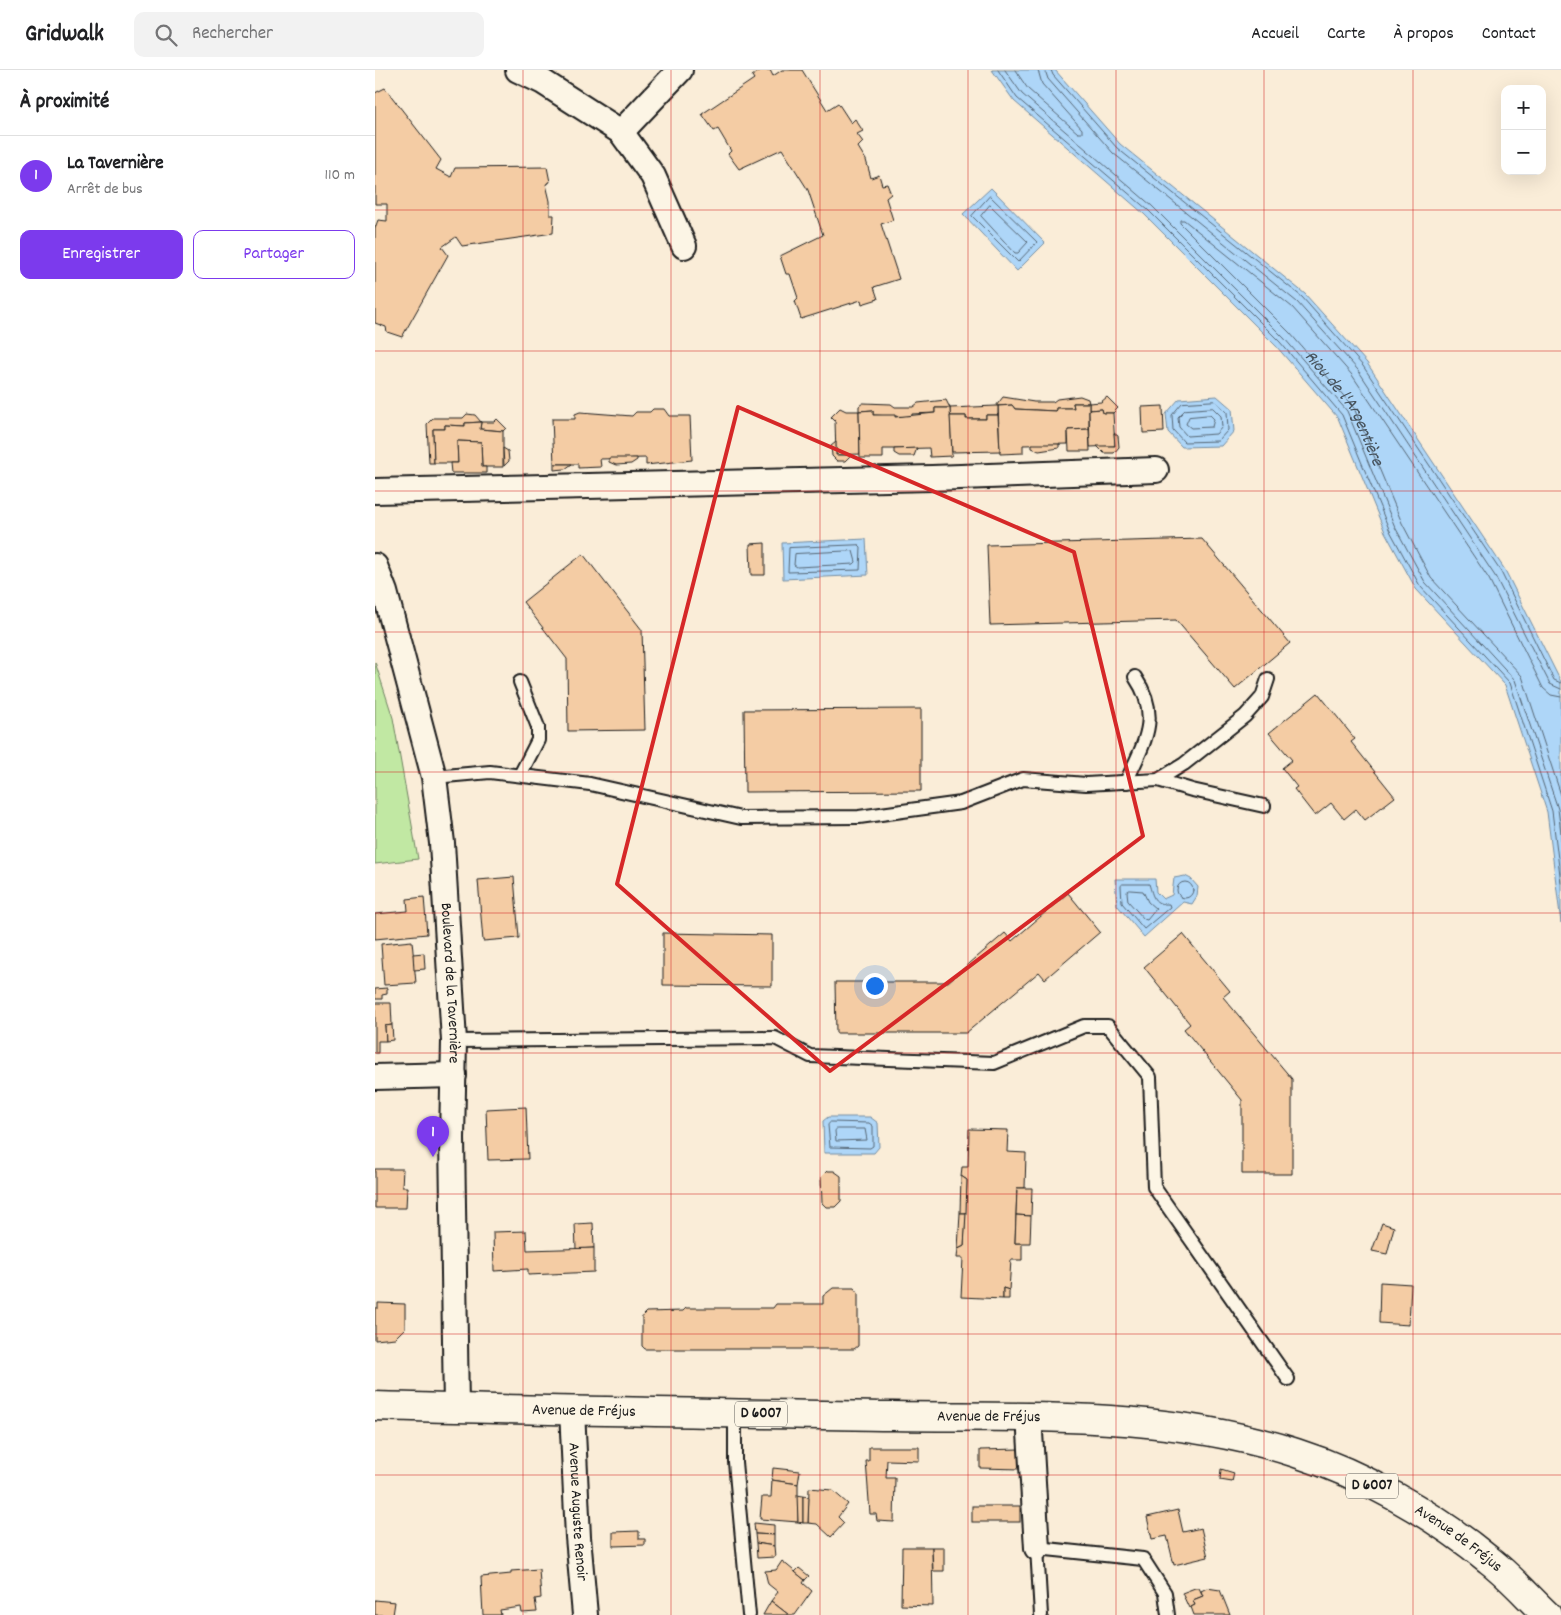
<!DOCTYPE html>
<html lang="fr">
<head>
<meta charset="utf-8">
<style>
	body { margin:0; font-family:Dekko,sans-serif; background:#f2f2f2; color:#202124 }
	.controls { position:absolute; right:15px; top:15px; display:grid; overflow:hidden; border-radius:10px; box-shadow:0 5px 20px #0002 }
	.controls button { width:45px; height:45px; display:grid; place-items:center; padding:0; border:0; border-bottom:1px solid #e0e0e0; background:#fff; color:#202124; font:25px sans-serif }
	.you { position:absolute; left:499px; top:915px; width:18px; height:18px; margin:-12px; border:4px solid #fff; border-radius:50%; background:#1a73e8; box-shadow:0 0 0 8px #1a73e833 }
	.badge { display:grid; place-items:center; width:32px; height:32px; border-radius:50%; background:#7c3aed; color:#fff; font-size:16px; font-weight:700 }
	.pin { position:absolute; translate:-50% -41px; filter:drop-shadow(0 1px 2px #0008) }
	.pin::after { content:''; position:absolute; top:26px; width:18px; height:15px; background:inherit; clip-path:polygon(0 0,100% 0,50% 100%) }
	.list { margin:0; padding:0; list-style:none }
	h2 { display:flex; justify-content:space-between; align-items:center; height:65px; margin:0; padding:0 20px; font-size:21px }
	h2 small { font-size:16px; font-weight:400; color:#757577 }
	.list li { display:grid; grid-template-columns:32px 1fr auto; gap:15px; align-items:center; box-sizing:border-box; height:80px; padding:0 20px; border-top:1px solid #e0e0e0 }
	.list b { display:block; font-size:19px; white-space:nowrap }
	.list p { margin:0; font-size:16px; white-space:nowrap; color:#757577 }
	.list em { font-size:16px; font-style:normal; color:#757577 }
	.actions { display:flex; gap:10px; padding:15px 20px }
	.actions a { flex:1; padding:11px 0; border:1px solid #7c3aed; border-radius:10px; text-align:center; font-size:18px; color:#7c3aed }
	.actions .main { background:#7c3aed; color:#fff }
	.icon { flex:none; width:28px; height:28px; fill:none; stroke:currentColor; stroke-width:2; stroke-linecap:round; stroke-linejoin:round }
	.map { position:relative; flex:none; width:1186px; height:1545px; overflow:hidden }
	header { display:flex; align-items:center; gap:30px; box-sizing:border-box; height:70px; padding:0 25px; background:#fff; border-bottom:1px solid #e0e0e0 }
	header strong { font-size:24px }
	nav { display:flex; gap:28px; margin-inline-start:auto; font-size:18px }
	.search { width:350px; height:45px; background:#f2f2f2; display:flex; align-items:center; gap:12px; box-sizing:border-box; padding:0 18px; border-radius:10px; color:#757577; font-size:19px }
	main { display:flex }
	aside { flex:1; background:#fff }
	.map>svg:first-child { display:block }
</style>
</head>
<body>
<header>
<strong>Gridwalk</strong>
<div class="search"><svg class="icon" aria-label="search" viewBox="0 0 24 24"><circle cx="10" cy="10" r="6"/><path d="M15 15l6 6"/></svg>Rechercher</div>
<nav><a>Accueil</a><a>Carte</a><a>À propos</a><a>Contact</a></nav>
</header>
<main>
<aside>
<h2>À proximité<small></small></h2>
<ul class="list">
<li><span class="badge">1</span><div><b>La Tavernière</b><p>Arrêt de bus</p></div><em>110 m</em></li>
</ul>
<div class="actions"><a class="main">Enregistrer</a><a>Partager</a></div>
</aside>
<div class="map">
<svg width="1186" height="1545" viewBox="0 0 1186 1545">
	<rect width="100%" height="100%" fill="#faedd8"/>
	<filter id="ink" filterUnits="userSpaceOnUse"><feTurbulence type="fractalNoise" baseFrequency=".02" numOctaves="2"/><feDisplacementMap in="SourceGraphic" scale="10" xChannelSelector="R" yChannelSelector="G"/><feConvolveMatrix kernelMatrix="1 2 1 2 8 2 1 2 1" color-interpolation-filters="sRGB"/></filter>
	<g filter="url(#ink)">
		<path fill="#c1e8a3" stroke="#6e8260" d="M0 592 18 648 43 789 0 794Z"/>
		<g fill="#aed6f8" stroke="#748ca0">
			<path d="M617 0H680L745 74 930 224 992 293 1130 500 1186 612V853L1172 742 1130 615 1041 519 1010 462 963 348 901 276 769 144 639 31Z"/>
			<path d="M616 118 670 173 642 201 588 144Z"/>
			<path d="M842 326 857 339 859 361 846 376 807 377 793 362 791 344 804 329Z"/>
			<path d="M491 469 493 505 408 509 407 473Z"/>
			<path d="M810 806 816 809 823 817 822 826 817 834 808 832 769 867 742 835 740 809H780L781 822 788 829 797 825 799 808Z"/>
			<path d="M453 1047H495L503 1053 504 1077 499 1083H449L448 1051Z"/>
		</g>
		<g fill="none" stroke-linecap="round" stroke-linejoin="round">
			<g stroke="#566674" stroke-width="1">
				<path d="M623 0 642 28 773 140 905 272 967 345 1014 459 1045 516 1135 613 1177 741 1186 813"/>
				<path d="M630 0 647 24 777 136 909 268 972 341 1020 457 1050 512 1140 610 1183 739 1186 763"/>
				<path d="M640 0 653 19 703 63H707V59L667 14 663 0"/>
				<path d="M670 0 673 9 738 83 922 232 983 300 1120 506 1175 614 1186 619"/>
				<path d="M676 0 678 5 742 78 927 227 988 296 1126 502 1179 610 1186 613"/>
				<path d="M615 126 662 172 643 192 597 146Z"/>
				<path d="M615 135 653 172 643 183H640L606 146Z"/>
				<path d="M840 331 852 342 853 360 843 371 809 372 798 360 797 345 807 333Z"/>
				<path d="M838 338 846 346 847 357 841 364 812 366 804 357 803 347 810 340Z"/>
				<path d="M835 345 839 349 837 357 816 358 811 354 814 347Z"/>
				<path d="M484 475 486 477 485 500 413 502 414 478Z"/>
				<path d="M478 481 481 492 479 494 422 497 419 495 420 484Z"/>
				<path id="s1" d="M1186 627 1176 625 1168 618 1114 509 977 305 917 237 809 150H805V153L915 263 979 338 1027 453 1056 508 1147 606 1186 725"/>
				<circle cx="810" cy="820" r="8"/>
				<path d="M748 814H774C778 826 778 835 794 834L795 837 769 859 747 833 746 816Z"/>
				<path d="M755 820 768 821 773 832 781 839 772 850 769 849 753 831 752 822Z"/>
				<path d="M456 1052 494 1053 498 1056V1076L495 1078 455 1077 453 1055Z"/>
				<path d="M462 1059H490L492 1070 461 1071 460 1061Z"/>
			</g>
		</g>
		<g fill="#f4cca4" stroke="#1c1c1c">
			<path d="M386 0H395L398 6 407 0H427L452 40 463 33 476 53 480 49 488 61 482 64 488 72 483 77 491 90 496 108 504 105 507 115 512 114 516 124 511 128 518 150 506 154 524 209 499 217 503 229 487 234 486 230 426 249 420 231 423 228 415 204H411L405 186 448 165 433 120 407 79 364 99 353 84 356 81 343 59 339 61 327 44 379 9 377 6Z"/>
			<path d="M10 18 66 90 61 99 76 107 80 98 172 97 175 112 171 114 175 131V145H179L178 163 87 176 81 167 67 177 73 185 27 267 12 262 11 257 0 253V158L3 150 12 151V134H0V23Z"/>
			<path d="M705 326 713 329 714 333H698L699 338H681V341L640 339 637 335 621 336 628 327 659 332H678L682 329Z"/>
			<path d="M732 327 743 338 738 343H728L727 339 714 340V333L726 332Z"/>
			<path d="M571 330 575 338H560V343L537 344V347L498 345V340L484 341V336L488 333 516 334 520 337H538L543 333Z"/>
			<path d="M698 333H714V359L693 360V374L648 375V383L625 384 623 336 637 335 640 339 681 341V338H699Z"/>
			<path d="M621 336H623V345H611V349H591V346H575V338Z"/>
			<path d="M788 336 789 362 768 363 767 337Z"/>
			<path d="M465 338 471 341H484L485 384 461 385 460 351 456 347Z"/>
			<path d="M560 338H575L577 386 555 387 554 378 519 379H508V388H485L484 341 498 340V345H520V347L560 343Z"/>
			<path d="M278 339H289L294 346H315L317 390 271 395V388L225 389 226 397 203 398V394H179L177 349H200V344L205 342 257 346 261 342H275Z"/>
			<path d="M727 339 728 343H738L740 376 715 377 714 340Z"/>
			<path d="M92 344 100 345 106 352 90 353V356L70 355V359H58L59 393H54L52 354 58 348H88Z"/>
			<path d="M611 345H623L625 381 577 382 575 346H591V349H611Z"/>
			<path d="M122 349 131 358 128 361 105 359 106 352H119Z"/>
			<path d="M106 352 105 359 128 361V397H107L106 372 82 371 83 393H59L58 359H70V355L90 356V353Z"/>
			<path d="M714 359 715 381H694L693 360Z"/>
			<path d="M739 363 743 366 744 377 739 383H729L722 376H740Z"/>
			<path d="M82 371 106 372 107 397H111V403H76L75 393H83Z"/>
			<path d="M461 372V385H476L470 391H462L457 386 456 376Z"/>
			<path d="M657 374H684V378L664 381 657 378Z"/>
			<path d="M128 378 133 381 134 391 129 396Z"/>
			<path d="M542 378 539 386H524L519 383V379Z"/>
			<path d="M234 388H262V390L256 394 241 395 234 392Z"/>
			<path d="M179 394H197L190 399 179 400Z"/>
			<path d="M827 469 915 573 860 619 801 550 615 555 612 475Z"/>
			<path d="M390 473V505H376L375 474Z"/>
			<path d="M208 484 267 560 270 660 193 661 192 589 148 532Z"/>
			<path d="M943 623 980 669 976 672 1020 727 990 750 981 739 969 749 956 733 940 746 919 719 922 717 907 698 917 690 894 663Z"/>
			<path d="M546 639V721L370 722 369 640Z"/>
			<path d="M139 807 144 868 108 871 103 810Z"/>
			<path d="M693 823 725 862 670 909 664 902 591 963H461L460 912H573L630 863 637 871Z"/>
			<path d="M49 827 52 864 0 869V844L33 841 32 829Z"/>
			<path d="M288 863 397 865V916L288 915Z"/>
			<path d="M808 864 855 921 848 927 917 1009V1104H867V1030L809 959 815 954 769 897Z"/>
			<path d="M37 871 41 913 9 915 6 874Z"/>
			<path d="M49 883 50 899 39 900 38 884Z"/>
			<path d="M12 918V924L7 925V929H0V919Z"/>
			<path d="M0 933H16L17 955 10 956 11 971H3V983H0Z"/>
			<path d="M17 955 18 970 11 971 10 956Z"/>
			<path d="M151 1037 153 1089 113 1090 111 1039Z"/>
			<path d="M594 1059 633 1060 632 1082 651 1083 650 1118H642L640 1173H647V1190H636L634 1220 628 1218V1229L586 1227 588 1188H582L583 1179 589 1176 592 1110 586 1106 587 1097H593Z"/>
			<path d="M0 1099H28L27 1117H32L31 1138H0Z"/>
			<path d="M452 1101H459L466 1106V1131L460 1137H451L447 1133 446 1107Z"/>
			<path d="M586 1106 592 1110 591 1143H585Z"/>
			<path d="M642 1118H657L656 1146 641 1145Z"/>
			<path d="M585 1143H591L589 1176 583 1179Z"/>
			<path d="M641 1145 656 1146 655 1173H640Z"/>
			<path d="M218 1153 219 1178 201 1179 200 1154Z"/>
			<path d="M1007 1153 1019 1157 1012 1184 997 1181Z"/>
			<path d="M151 1161 152 1180 219 1178V1202L153 1205V1199L119 1201 118 1162Z"/>
			<path d="M1005 1212 1036 1214 1034 1255 1004 1253Z"/>
			<path d="M458 1218H479L483 1223V1276L479 1279H270L267 1276V1246L271 1242 308 1241 311 1238H398L401 1234H448V1226Z"/>
			<path d="M628 1218 634 1220V1229H628Z"/>
			<path d="M3 1233 30 1234V1258L20 1268 0 1270V1238H3Z"/>
			<path d="M494 1377H544V1391L512 1390 511 1408H520L519 1452 502 1451 501 1444H495L491 1391H494Z"/>
			<path d="M645 1379V1399L605 1398V1380Z"/>
			<path d="M398 1398 425 1401 423 1414 397 1410Z"/>
			<path d="M846 1399 859 1403 857 1412 845 1410Z"/>
			<path d="M397 1410 423 1414V1452L385 1449 387 1427H396Z"/>
			<path d="M434 1418 457 1420 473 1434 463 1447 469 1453 456 1467 442 1454 433 1453Z"/>
			<path d="M422 1425 428 1426V1453L423 1452Z"/>
			<path d="M428 1426 434 1427 433 1453H428Z"/>
			<rect x="597" y="1436" width="48" height="16"/>
			<path d="M803 1440 808 1462 826 1458 833 1487 799 1495 792 1466 777 1469 772 1447Z"/>
			<path d="M379 1453 399 1455V1465L380 1464Z"/>
			<path d="M264 1461V1469H270V1475L238 1476V1462Z"/>
			<path d="M380 1464 399 1465V1476L381 1473Z"/>
			<path d="M381 1473 399 1476 400 1487 382 1488Z"/>
			<path d="M527 1477H557L558 1536 526 1535Z"/>
			<path d="M557 1477H569V1501H558Z"/>
			<path d="M407 1491 430 1510 428 1513 437 1521 420 1545H414L396 1531 403 1522 393 1514 390 1501 401 1500Z"/>
			<path d="M424 1498 434 1506 430 1510 420 1502Z"/>
			<path d="M164 1499 166 1528 160 1529 162 1542 147 1543 146 1537 125 1540 126 1545H108L106 1507 136 1504V1501Z"/>
			<path d="M820 1518H824L828 1526 818 1530 820 1535 814 1538 807 1523Z"/>
			<path d="M832 1518 845 1520 855 1545H819L816 1537 820 1535 818 1530 828 1526 826 1521Z"/>
			<path d="M0 1530 20 1532 18 1545H0Z"/>
			<path d="M396 1531 414 1545H388Z"/>
		</g>
		<g fill="none" stroke-linecap="round" stroke-linejoin="round">
			<g stroke="#1c1c1c" stroke-width="16">
				<g id="service">
					<path d="M145 612 163 657V670L145 705"/>
					<path d="M59 707 115 702 215 714 366 748 484 747 586 733 648 709 711 714 783 710 809 694 870 646 887 627 893 609"/>
					<path d="M783 710 817 720 889 736"/>
					<path d="M751 712C769 673 787 647 760 607"/>
					<path d="M79 971 400 968 435 986 619 993 709 956H733L775 1007 779 1117 913 1309"/>
					<path d="M360 1343V1392L374 1545"/>
					<path d="M666 1545 662 1478 768 1489 790 1523 793 1545"/>
				</g>
			</g>
			<g stroke="#1c1c1c" stroke-width="28">
				<g id="minor">
					<path d="M143 0 168 12 246 62 278 106 309 176"/>
					<path d="M246 62 305 0"/>
					<path d="M0 421 557 408 781 400"/>
					<path id="s2" d="M0 496 10 522 59 707 67 773 79 971 77 1068 81 1338"/>
					<path d="M0 1007 79 1005"/>
					<path id="s3" d="M197 1340 203 1467 210 1545"/>
					<path d="M654 1346 662 1478"/>
				</g>
			</g>
			<g stroke="#1c1c1c" stroke-width="31">
				<g id="primary">
					<path id="s4" d="M0 1336C173 1341 345 1343 518 1346 653 1348 790 1340 921 1383 987 1404 1060 1445 1114 1490 1135 1506 1153 1527 1172 1545"/>
				</g>
			</g>
			<use href="#service" stroke="#fcf5e5" stroke-width="12"/>
			<use href="#minor" stroke="#fcf5e5" stroke-width="24"/>
			<use href="#primary" stroke="#fcf5e5" stroke-width="28"/>
		</g>
	</g>
	<path fill="none" stroke="#d62828" stroke-width="4" stroke-linejoin="round" d="M363 337 699 482 768 766 455 1001 242 814Z"/>
	<path fill="none" stroke="#d62828" stroke-width="1" stroke-opacity="0.55" d="M148 0V1545M296 0V1545M445 0V1545M593 0V1545M741 0V1545M889 0V1545M1038 0V1545M0 140H1186M0 281H1186M0 421H1186M0 562H1186M0 702H1186M0 843H1186M0 983H1186M0 1124H1186M0 1264H1186M0 1405H1186"/>
	<g text-anchor="middle" dominant-baseline="central" stroke-width="4" stroke-linejoin="round" paint-order="stroke">
		<g fill="#fcf5e5" stroke="#5f5d58" stroke-width="1">
			<rect x="360" y="1331.5" width="52" height="25" rx="4"/>
			<rect x="971" y="1403.5" width="52" height="25" rx="4"/>
		</g>
		<g font-size="15" font-weight="bold" fill="#1c1c1c">
			<text x="386" y="1344">D 6007</text>
			<text x="997" y="1416">D 6007</text>
		</g>
		<g font-size="16" fill="#1c1c1c" stroke="#fcf5e5">
			<text stroke="none"><textPath href="#s2" startOffset="426">Boulevard de la Tavernière</textPath></text>
			<text stroke="none"><textPath href="#s4" startOffset="209">Avenue de Fréjus</textPath></text>
			<text stroke="none"><textPath href="#s4" startOffset="614">Avenue de Fréjus</textPath></text>
			<text stroke="none"><textPath href="#s3" startOffset="102">Avenue Auguste Renoir</textPath></text>
			<text stroke="none"><textPath href="#s4" startOffset="1109">Avenue de Fréjus</textPath></text>
		</g>
		<g font-size="18" font-style="italic" fill="#48545e" stroke="#fcf5e5">
			<text stroke="none"><textPath href="#s1" startOffset="874">Riou de l'Argentière</textPath></text>
		</g>
	</g>
</svg>
<div class="controls">
<button>+</button>
<button>−</button>
</div>
<div class="you"></div>
<div class="pin badge" style="left:58px;top:1087px">1</div>
</div>
</main>
</body>
</html>
